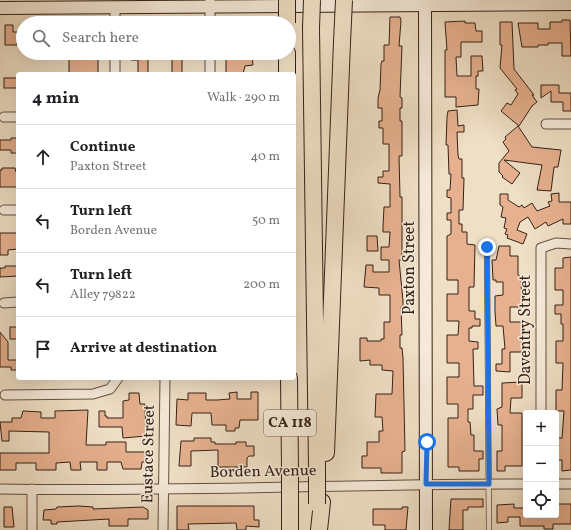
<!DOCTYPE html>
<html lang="en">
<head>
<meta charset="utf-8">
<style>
	body { margin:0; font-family:Vollkorn,serif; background:#f2f2f2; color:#202124 }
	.controls { position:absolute; right:12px; bottom:12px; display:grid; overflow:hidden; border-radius:4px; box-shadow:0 4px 16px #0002 }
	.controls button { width:36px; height:36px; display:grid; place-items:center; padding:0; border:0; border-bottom:1px solid #e0e0e0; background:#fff; color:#202124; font:20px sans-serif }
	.stop { position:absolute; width:12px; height:12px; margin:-9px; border:3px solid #1a73e8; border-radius:50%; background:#fff }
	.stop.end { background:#1a73e8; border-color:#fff; box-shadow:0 1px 4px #0008 }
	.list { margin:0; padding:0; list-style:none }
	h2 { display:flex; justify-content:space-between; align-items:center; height:52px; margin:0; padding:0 16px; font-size:17px }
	h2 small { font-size:13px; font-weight:400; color:#757577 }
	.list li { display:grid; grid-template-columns:26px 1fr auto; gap:12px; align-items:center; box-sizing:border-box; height:64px; padding:0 16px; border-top:1px solid #e0e0e0 }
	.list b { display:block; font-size:15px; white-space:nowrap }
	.list p { margin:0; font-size:13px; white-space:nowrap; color:#757577 }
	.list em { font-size:13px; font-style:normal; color:#757577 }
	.icon { flex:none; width:22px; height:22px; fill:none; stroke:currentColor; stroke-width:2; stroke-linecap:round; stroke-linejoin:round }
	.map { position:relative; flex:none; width:571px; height:530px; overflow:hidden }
	.search { position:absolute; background:#fff; box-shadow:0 4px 16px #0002; left:16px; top:16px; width:280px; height:44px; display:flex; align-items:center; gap:10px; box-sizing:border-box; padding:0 14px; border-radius:22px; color:#757577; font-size:15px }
	.panel { position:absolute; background:#fff; box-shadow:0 4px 16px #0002; left:16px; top:72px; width:280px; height:308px; border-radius:4px }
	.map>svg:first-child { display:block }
</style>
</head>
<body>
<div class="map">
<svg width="571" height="530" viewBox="0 0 571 530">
	<rect width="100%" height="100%" fill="#efdfc5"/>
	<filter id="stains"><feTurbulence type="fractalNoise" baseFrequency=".005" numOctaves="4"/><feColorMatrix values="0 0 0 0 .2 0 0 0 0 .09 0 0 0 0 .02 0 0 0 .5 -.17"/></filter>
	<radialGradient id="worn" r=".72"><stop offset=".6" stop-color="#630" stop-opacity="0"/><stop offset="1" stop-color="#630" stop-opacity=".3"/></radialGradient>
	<g fill="#e7b18f" stroke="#352118">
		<path d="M390 17H400L401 21 399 46H402L400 97 402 98V108H400V121H402V156H399L400 197H402V260H399L403 301V307H401L402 335H400V348H402L403 358 405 451 402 452V473H381V468H362V456H367V442H379V431H383L382 417H375L376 394H392L393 371 382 370V365H370V360L360 361V338H367V341H381V339H384V322H390V295H379V288L364 287 366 265H373V272H389V260H381V247H389L390 232H383V226L384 207H390V184L378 183V177H383V171H389V144H383V128H379V121H382V108H378V98L380 90 381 64 382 61H384V45H389Z"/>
		<path d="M562 20H570L571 56H562V43H548V45H538V47H522L518 23H538V29H550V22H562Z"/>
		<path d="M465 21V23H475L476 31H482V42H461V57H456L457 76H471V56H482L483 71H478V76H476V89H479L478 105 456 107V97H445V50H447L445 22Z"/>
		<path d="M500 22H512L514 69 534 95H532L537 102 532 106 519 126 501 111 507 103 511 105 518 94 515 90 517 89 500 68 502 45H500Z"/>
		<path d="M5 25H13V32H22V42H17V45H5Z"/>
		<path d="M75 53H98V74H69V58H75Z"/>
		<path d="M131 53H148V74H138V60H131Z"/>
		<rect x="172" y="53" width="10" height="21"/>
		<path d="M226 53H246V56L252 55 253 65 245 66 243 74H226Z"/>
		<rect x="4" y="78" width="14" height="10"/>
		<path d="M541 85H559V93H571V111H563V102H551V91L541 98Z"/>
		<path d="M457 110 458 126 464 125V132H457L458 155 459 159H462V178H464L463 210H459V224H462V232H467V244L475 245 474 287H469V311H475V319H480V326H472V328H469V341L478 342V349H473L474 386H483V395H473V409H468V422H470L471 435H474V451H483V459H479V471H459V467H448V418H458V404H447V377H459V363H447V335H458L459 321H447V294H458V280H447V236L451 234V220H447V213H451V198L447 197V190H450L451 174H449L448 145H446L447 117 448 111Z"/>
		<path d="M518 126 532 147 561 150 558 167H554L551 191 537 190 542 165 504 160 520 173 512 184 502 177 503 176 499 172V163L509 151 503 142 506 139 505 137Z"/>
		<path d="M11 138H18V153H11V150H0V140H11Z"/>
		<path d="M2 168H15L16 172 18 173V187H0V170H2Z"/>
		<path d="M559 193V202H571V224H563V219L548 226 546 222 535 229 528 217 520 222 517 230 527 234 523 244 507 238 508 235 505 234 507 229 504 228 506 218 501 217 503 207 500 205V194H508V200L519 207 522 205 524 208 532 203 537 211 550 206 548 202 552 201 551 194Z"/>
		<path d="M0 233H18V249L8 250V255H0Z"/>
		<path d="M367 236H377L378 251H367Z"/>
		<path d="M499 246H510V256H518V275L521 277 522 307H510V322H522V352H510V372L496 371V364H502V349H505L503 326H496L495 311V296L503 295V282H496V280H493L492 260H496Z"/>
		<path d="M571 257V470L562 471V460H556V438H562L564 411H556V390H562L563 363H556V341H563V324H561V314H555V305H563V290H555V268H563V258Z"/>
		<path d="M5 266H18V276L0 277V268H5Z"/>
		<rect x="10" y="327" width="8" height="12"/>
		<path d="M0 332 8 342V360H18V370H11V367H0Z"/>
		<path d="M522 382V398H511L510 413H522V466H505V471H497V451H502V425H498L497 409 502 407V383Z"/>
		<path d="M237 392V399H251V392H258V420H240L239 428H235V431H226V425H212L211 413H192L191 426 176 425 177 399 188 400V393H206V400H217L230 399 229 393Z"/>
		<path d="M129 393H139L140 404H145L146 436 123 438 122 427H99V411H105V416H107V418H123V401L129 400Z"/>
		<path d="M88 410 86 445H106V442H126V452H152V462H142L141 469H123L121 462H107V470H97V462H80L81 470H71L70 462 56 463V470H36V463H16V470H0V453H49V432L9 431V441H2L0 422H12V418H21L23 411 41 412V418H55V411Z"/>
		<path d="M194 438H211V442H215V444H236V442H246V446H254V456H249L247 458V467H218V450L191 451V466H179L181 441H194Z"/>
		<path d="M451 499H483V507H468V510H463V530H449Z"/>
		<path d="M514 504V508H526V515H556V504H571V524H553V529H544V526H520V517H508V522L497 523V505Z"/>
		<path d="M79 506 93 507V509L143 507 148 510V519H128V526H109V519L57 522V524H51V520H43L44 510 56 509 57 507Z"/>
		<path d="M177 506H254V520H259V527L246 526V530H237L236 523 188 524 189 530H177Z"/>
		<path d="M4 507H12L14 527H4Z"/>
		<path d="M402 507H408L406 530H385V525H373V509H402Z"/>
	</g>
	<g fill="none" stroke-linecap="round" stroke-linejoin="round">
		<g stroke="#645043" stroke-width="6">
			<path id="lane" d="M487 247 489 530"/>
		</g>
		<g stroke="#645043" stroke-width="11">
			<g id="street">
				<path d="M115 23V7"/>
				<path d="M210 23V0"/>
				<path d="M115 74V53"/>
				<path d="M210 74V53"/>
				<path d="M4 117H18"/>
				<path d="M546 124H571"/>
				<path d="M4 210H18"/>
				<path d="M4 303 18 302"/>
				<path d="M5 395 93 394 110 389 118 378"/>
				<path d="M541 413V248L556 243 571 244"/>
				<path d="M556 484H571"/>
				<path d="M0 489C175 492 351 484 526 484"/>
				<path d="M32 489V530"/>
				<path d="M163 530 165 378"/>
			</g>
		</g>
		<g stroke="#352118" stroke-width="14">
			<g id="secondary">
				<path d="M425 0 426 530"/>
				<path d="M0 8 571 4"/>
			</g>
		</g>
		<g stroke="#352118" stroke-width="18">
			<g id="highway">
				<path d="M311 28 317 467"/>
				<path d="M287 53V74"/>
				<path d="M289 378 290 468"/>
				<path d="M326 453 342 42"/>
				<path d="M290 505V530"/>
				<path d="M319 530 322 502"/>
			</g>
		</g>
		<use href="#lane" stroke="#f5ead9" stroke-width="4.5"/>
		<use href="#street" stroke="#f5ead9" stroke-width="9"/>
		<use href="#secondary" stroke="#f5ead9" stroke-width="12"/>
		<use href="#highway" stroke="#efdfc5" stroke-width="16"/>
		<g stroke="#352118" stroke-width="18" stroke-linecap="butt">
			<g id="highway-bridge">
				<path d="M287 0V23"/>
				<path d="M311 28 312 0"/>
				<path d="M342 42 344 0"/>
				<path d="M317 467V504"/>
				<path d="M290 468V505"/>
			</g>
		</g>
		<use href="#highway-bridge" stroke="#efdfc5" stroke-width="16"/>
	</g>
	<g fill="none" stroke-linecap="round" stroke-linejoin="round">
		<path stroke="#1a73e8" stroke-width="5" d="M427 442 426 484H489L487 247"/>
	</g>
	<g text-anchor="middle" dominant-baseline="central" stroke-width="3" stroke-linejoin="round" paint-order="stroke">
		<rect fill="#f5ead9" stroke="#6f5d52" stroke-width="1" x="264" y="410" width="52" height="26" rx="3"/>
		<g font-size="15" font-weight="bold" fill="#352118">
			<text x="290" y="423">CA 118</text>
		</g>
		<g font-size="16" fill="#352118" stroke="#f5ead9">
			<text transform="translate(410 268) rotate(-90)">Paxton Street</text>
			<text transform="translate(526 330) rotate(-90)">Daventry Street</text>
			<text transform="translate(149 454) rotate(-89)">Eustace Street</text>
			<text transform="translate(263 472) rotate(-1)">Borden Avenue</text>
		</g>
	</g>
	<rect width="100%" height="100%" filter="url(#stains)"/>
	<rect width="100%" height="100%" fill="url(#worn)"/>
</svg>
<div class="controls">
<button>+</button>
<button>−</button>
<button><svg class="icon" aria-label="locate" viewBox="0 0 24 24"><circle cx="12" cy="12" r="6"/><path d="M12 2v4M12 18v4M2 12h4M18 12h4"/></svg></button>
</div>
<div class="stop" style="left:427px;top:442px"></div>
<div class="stop end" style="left:487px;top:247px"></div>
<div class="search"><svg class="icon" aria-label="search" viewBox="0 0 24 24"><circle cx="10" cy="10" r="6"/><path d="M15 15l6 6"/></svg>Search here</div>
<section class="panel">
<h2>4 min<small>Walk · 290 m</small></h2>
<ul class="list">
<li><svg class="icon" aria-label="ahead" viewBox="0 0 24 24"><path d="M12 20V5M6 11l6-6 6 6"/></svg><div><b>Continue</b><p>Paxton Street</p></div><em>40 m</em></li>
<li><svg class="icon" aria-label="left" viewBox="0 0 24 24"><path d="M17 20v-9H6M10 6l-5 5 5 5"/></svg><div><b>Turn left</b><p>Borden Avenue</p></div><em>50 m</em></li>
<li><svg class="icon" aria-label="left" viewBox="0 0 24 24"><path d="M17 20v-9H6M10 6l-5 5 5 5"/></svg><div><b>Turn left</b><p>Alley 79822</p></div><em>200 m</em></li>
<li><svg class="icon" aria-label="arrive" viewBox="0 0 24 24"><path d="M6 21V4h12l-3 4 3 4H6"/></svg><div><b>Arrive at destination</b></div></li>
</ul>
</section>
</div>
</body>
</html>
